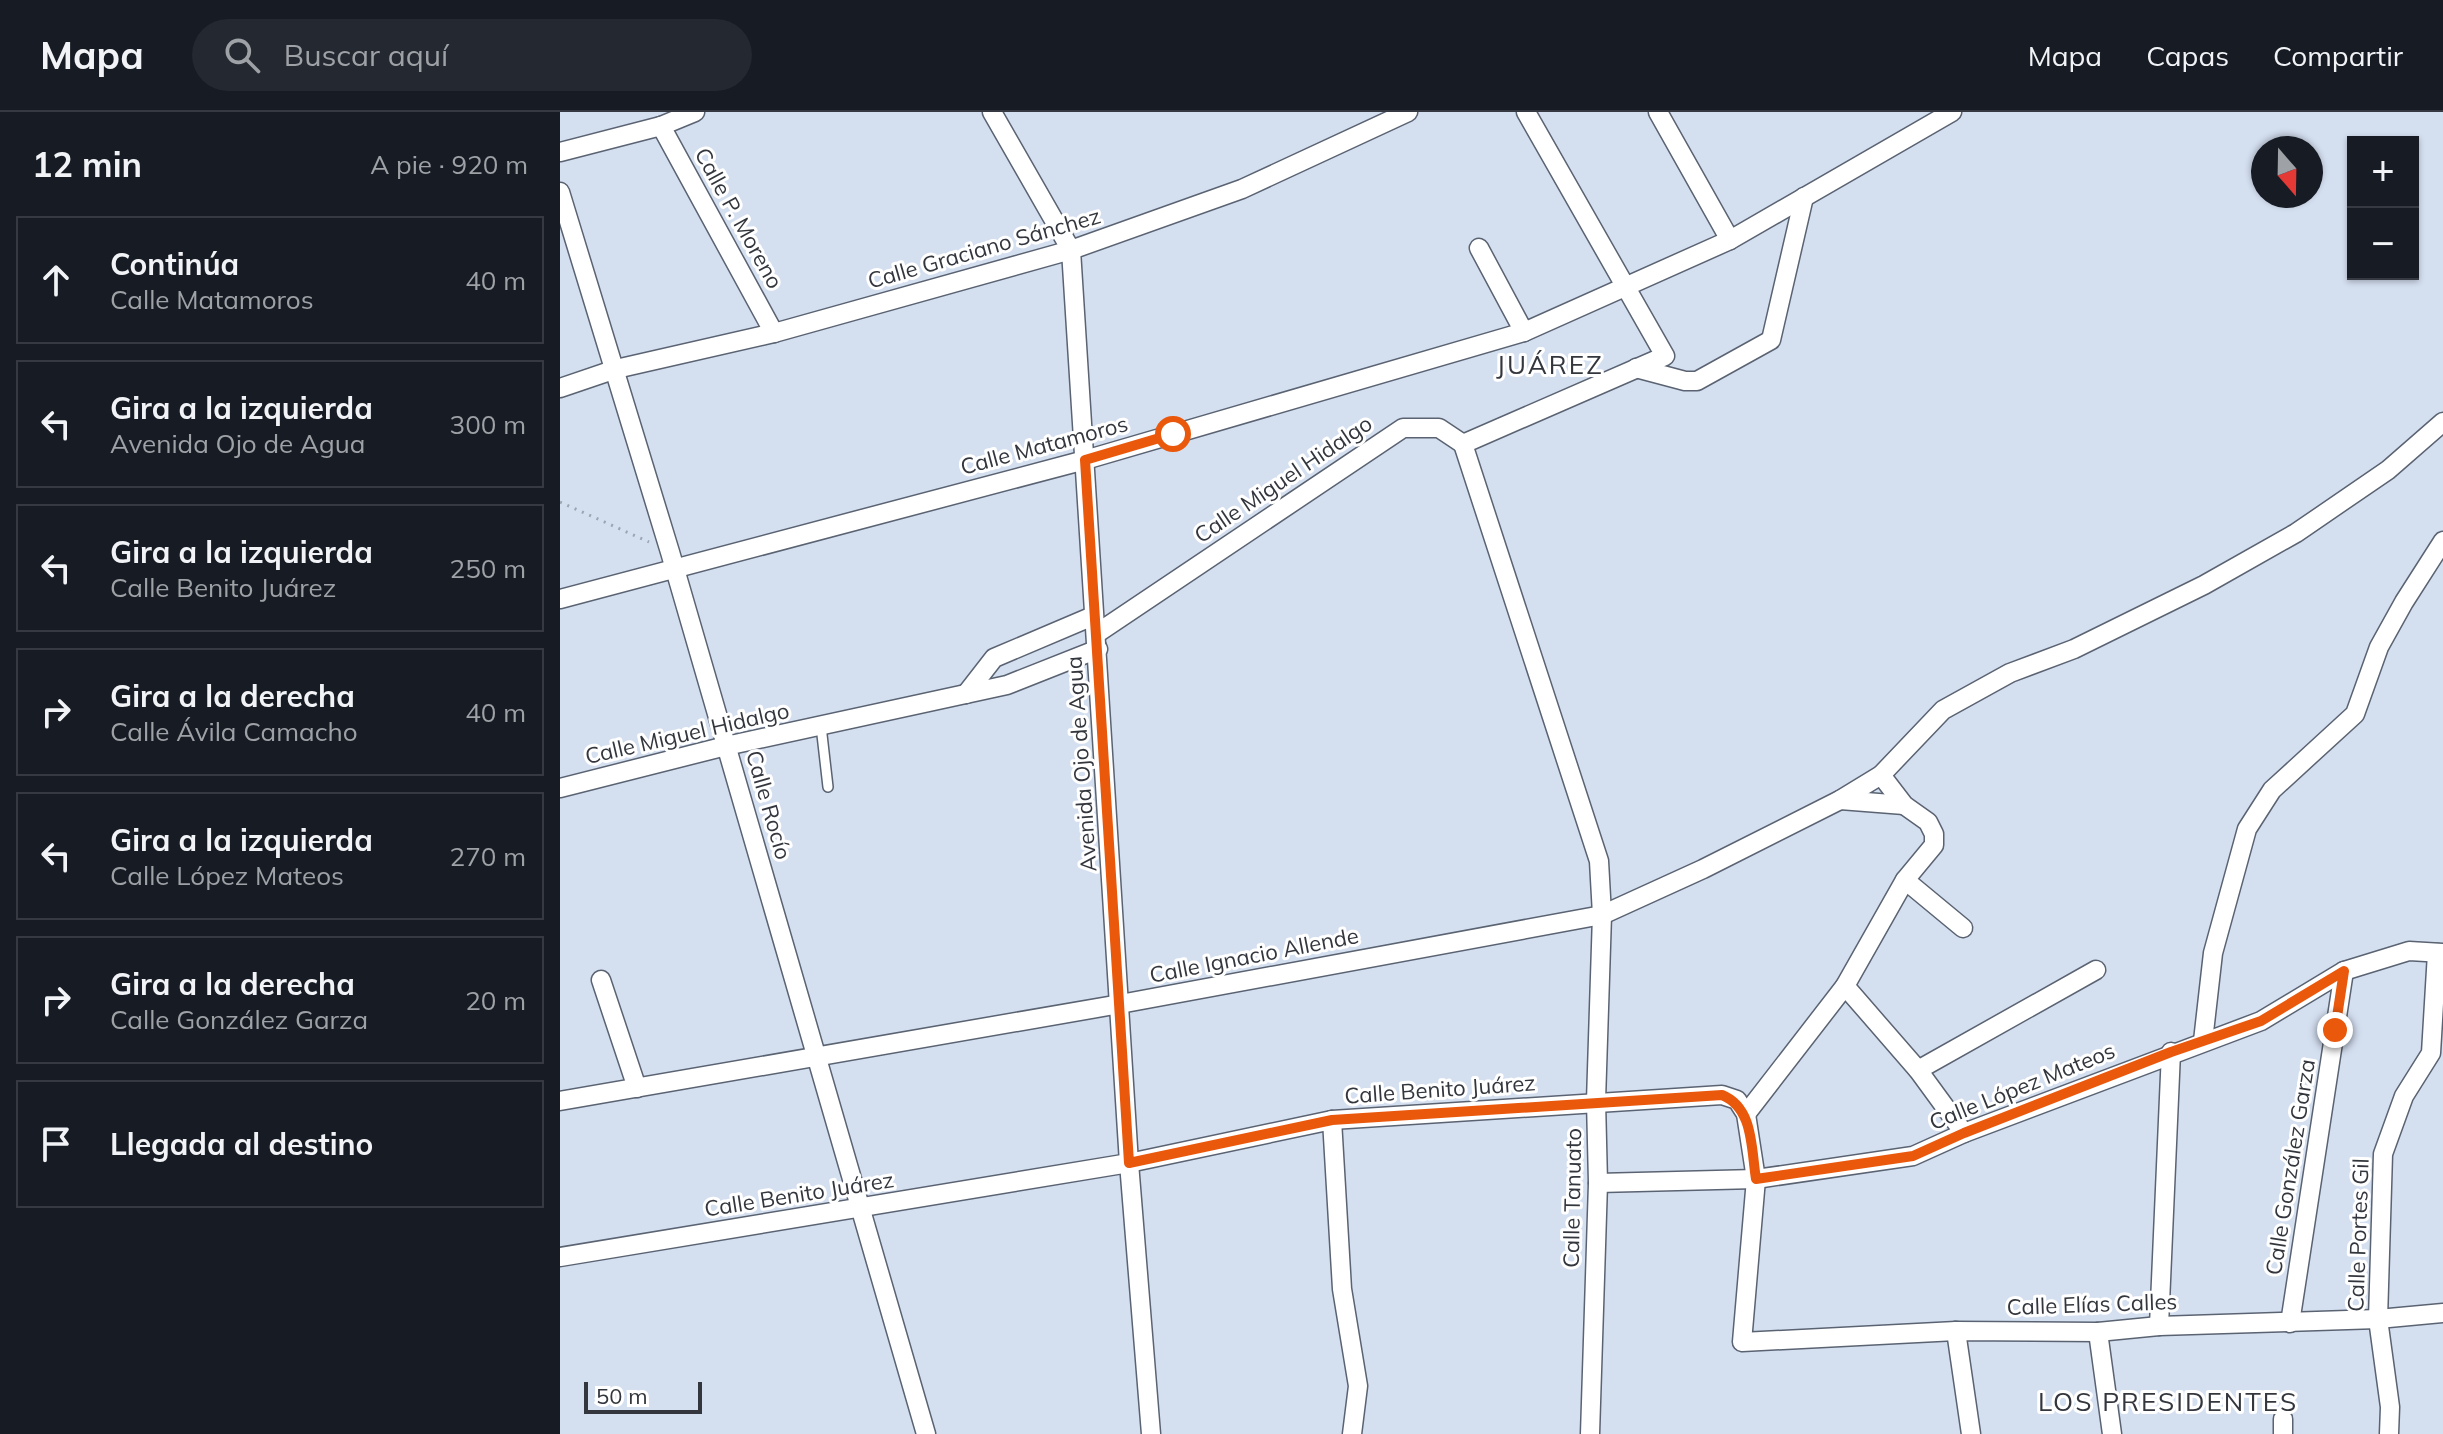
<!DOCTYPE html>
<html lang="es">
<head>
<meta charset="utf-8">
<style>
	body { margin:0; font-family:Mulish,sans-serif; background:#242831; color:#f1f3f6 }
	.controls { position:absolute; right:24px; top:24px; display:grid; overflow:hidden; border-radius:0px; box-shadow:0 2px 6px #0004 }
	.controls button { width:72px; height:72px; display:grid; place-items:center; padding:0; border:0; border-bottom:2px solid #363941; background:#171b24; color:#f1f3f6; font:40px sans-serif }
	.compass { position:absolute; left:1691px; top:24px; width:72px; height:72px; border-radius:50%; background:#171b24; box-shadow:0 2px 6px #0004; rotate:160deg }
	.scale { position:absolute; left:24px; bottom:20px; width:118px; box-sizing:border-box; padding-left:8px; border:4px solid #33373d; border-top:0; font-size:22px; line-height:28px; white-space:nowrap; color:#33373d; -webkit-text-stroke:6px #fff; paint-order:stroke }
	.stop { position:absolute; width:24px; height:24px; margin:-18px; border:6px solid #ea580c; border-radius:50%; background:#fff }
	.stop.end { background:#ea580c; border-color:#fff; box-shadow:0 2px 8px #0008 }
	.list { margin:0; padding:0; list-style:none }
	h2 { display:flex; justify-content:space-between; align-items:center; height:104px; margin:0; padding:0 32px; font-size:34px }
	h2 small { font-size:26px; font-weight:400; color:#9ea1a6 }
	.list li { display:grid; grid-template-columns:52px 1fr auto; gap:24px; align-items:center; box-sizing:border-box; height:128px; margin:0 16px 16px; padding:0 16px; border:2px solid #363941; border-radius:0px }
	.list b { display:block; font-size:30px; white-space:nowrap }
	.list p { margin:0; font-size:26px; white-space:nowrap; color:#9ea1a6 }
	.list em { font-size:26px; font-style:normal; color:#9ea1a6 }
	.icon { flex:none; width:44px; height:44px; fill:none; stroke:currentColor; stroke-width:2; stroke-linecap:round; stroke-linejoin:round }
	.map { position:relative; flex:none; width:1883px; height:1322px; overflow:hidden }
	header { display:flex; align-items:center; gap:48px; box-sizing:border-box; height:112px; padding:0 40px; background:#171b24; border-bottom:2px solid #363941 }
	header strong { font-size:38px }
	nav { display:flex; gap:44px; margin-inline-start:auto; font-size:28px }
	.search { width:560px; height:72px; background:#242831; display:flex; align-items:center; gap:20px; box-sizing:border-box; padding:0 28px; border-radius:44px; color:#9ea1a6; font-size:30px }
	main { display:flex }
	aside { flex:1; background:#171b24 }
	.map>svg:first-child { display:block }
</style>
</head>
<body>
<header>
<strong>Mapa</strong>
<div class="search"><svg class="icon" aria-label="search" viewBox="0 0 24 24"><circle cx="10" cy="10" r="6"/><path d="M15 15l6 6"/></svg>Buscar aquí</div>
<nav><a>Mapa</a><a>Capas</a><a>Compartir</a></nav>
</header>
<main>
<aside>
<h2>12 min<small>A pie · 920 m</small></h2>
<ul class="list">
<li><svg class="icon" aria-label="ahead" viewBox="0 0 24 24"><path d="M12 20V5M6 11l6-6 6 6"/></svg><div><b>Continúa</b><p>Calle Matamoros</p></div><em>40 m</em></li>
<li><svg class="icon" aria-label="left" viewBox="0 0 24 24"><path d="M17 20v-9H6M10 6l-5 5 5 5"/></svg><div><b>Gira a la izquierda</b><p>Avenida Ojo de Agua</p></div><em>300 m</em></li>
<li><svg class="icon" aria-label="left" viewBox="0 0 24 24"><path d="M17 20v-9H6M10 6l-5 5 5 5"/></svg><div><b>Gira a la izquierda</b><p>Calle Benito Juárez</p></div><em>250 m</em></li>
<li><svg class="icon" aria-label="right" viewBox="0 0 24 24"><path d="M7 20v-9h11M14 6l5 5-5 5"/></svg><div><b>Gira a la derecha</b><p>Calle Ávila Camacho</p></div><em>40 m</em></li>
<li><svg class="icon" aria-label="left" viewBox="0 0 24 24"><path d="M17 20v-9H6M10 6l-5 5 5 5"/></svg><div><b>Gira a la izquierda</b><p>Calle López Mateos</p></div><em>270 m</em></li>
<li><svg class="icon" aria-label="right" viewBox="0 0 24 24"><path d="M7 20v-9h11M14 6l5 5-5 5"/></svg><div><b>Gira a la derecha</b><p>Calle González Garza</p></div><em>20 m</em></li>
<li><svg class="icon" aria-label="arrive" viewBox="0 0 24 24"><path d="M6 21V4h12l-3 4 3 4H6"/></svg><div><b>Llegada al destino</b></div></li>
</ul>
</aside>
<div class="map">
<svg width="1883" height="1322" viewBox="0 0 1883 1322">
	<rect width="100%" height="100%" fill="#d4dff0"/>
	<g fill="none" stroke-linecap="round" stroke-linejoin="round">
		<g stroke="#5a6372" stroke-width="12">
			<path id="lane" d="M261 614 268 675"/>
		</g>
		<g stroke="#5a6372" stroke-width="21">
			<g id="street">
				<path d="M432 0 511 138 569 1051 591 1322"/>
				<path d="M1098 0 1170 128"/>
				<path d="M101 14 214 221"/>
				<path d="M0 40 101 14 135 0"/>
				<path d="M0 80 110 440 366 1322"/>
				<path d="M919 136 964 220"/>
				<path d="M1076 256 1125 269H1137L1211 228 1244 85"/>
				<path d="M0 276 56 257 214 221 511 138 682 77 848 0"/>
				<path d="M903 332 1039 749 1042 803 1036 989 1038 1071 1030 1322"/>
				<path d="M0 487 525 348 964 220 1170 128 1392 0"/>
				<path d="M536 522 843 316H879L903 332 1105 244 966 0"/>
				<path d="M406 582 434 546 533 504"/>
				<path d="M0 676 166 634 447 573 538 537"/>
				<path d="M1280 688 1344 693"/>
				<path d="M1345 768 1403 816"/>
				<path d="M41 868 77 976"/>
				<path d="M1285 874 1358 958 1404 1021"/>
				<path d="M1643 929 1653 841 1687 717 1712 678 1795 602 1819 535 1844 490 1883 429"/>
				<path d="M1358 958 1536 858"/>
				<path d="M0 989 560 892 1042 803 1143 757 1280 688 1321 663 1383 598 1450 561 1514 537 1644 473 1736 421 1828 358 1883 310"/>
				<path d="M1186 1002 1285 874 1345 768 1374 733V722L1368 710 1344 693 1321 663"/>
				<path d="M772 1008 782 1177 798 1274 792 1322"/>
				<path d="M1038 1071 1196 1067 1353 1044 1404 1021 1701 909 1784 859 1849 839 1883 841"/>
				<path d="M0 1145 569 1051 772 1008 1162 983 1177 988 1186 1002 1196 1067 1182 1230 1396 1219 1538 1220 1599 1214 1818 1207 1883 1201"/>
				<path d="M1730 1211 1784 859"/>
				<path d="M1599 1214 1611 940"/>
				<path d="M1396 1219 1411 1322"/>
				<path d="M1538 1220 1552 1322"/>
				<path d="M1723 1307V1322"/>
				<path d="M1829 1322 1830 1295 1818 1207 1823 1042 1844 984 1871 941 1877 841"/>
			</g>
		</g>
		<path stroke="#9ca5b2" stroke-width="3" stroke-dasharray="2 6" stroke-linecap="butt" d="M0 390 89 430"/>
		<use href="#lane" stroke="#fff" stroke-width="9"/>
		<use href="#street" stroke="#fff" stroke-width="18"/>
	</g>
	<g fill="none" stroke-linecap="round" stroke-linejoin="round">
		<path stroke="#ea580c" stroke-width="10" d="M613 322 525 348 569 1051 772 1008 1162 983C1194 996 1191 1037 1196 1067L1353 1044 1404 1021 1611 940 1701 909 1784 859 1775 918"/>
	</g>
	<g text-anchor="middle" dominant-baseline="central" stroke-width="6" stroke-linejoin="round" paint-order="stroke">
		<g font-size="22" fill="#33373d" stroke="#fff">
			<text transform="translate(179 106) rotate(61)">Calle P. Moreno</text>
			<text transform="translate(424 136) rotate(-16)">Calle Graciano Sánchez</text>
			<text transform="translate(484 333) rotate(-15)">Calle Matamoros</text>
			<text transform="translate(723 367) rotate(-34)">Calle Miguel Hidalgo</text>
			<text transform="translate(127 621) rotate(-13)">Calle Miguel Hidalgo</text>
			<text transform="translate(521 652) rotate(-94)">Avenida Ojo de Agua</text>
			<text transform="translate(209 693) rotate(74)">Calle Rocío</text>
			<text transform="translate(694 843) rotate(-11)">Calle Ignacio Allende</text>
			<text transform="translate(1462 974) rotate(-22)">Calle López Mateos</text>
			<text transform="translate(880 977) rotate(-4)">Calle Benito Juárez</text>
			<text transform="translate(1730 1055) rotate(-81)">Calle González Garza</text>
			<text transform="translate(239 1082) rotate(-9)">Calle Benito Juárez</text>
			<text transform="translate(1012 1086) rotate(-89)">Calle Tanuato</text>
			<text transform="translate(1798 1123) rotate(-88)">Calle Portes Gil</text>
			<text transform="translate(1532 1192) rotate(-2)">Calle Elías Calles</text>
		</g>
		<g font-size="26" letter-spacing="2" fill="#33373d" stroke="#fff">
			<text x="990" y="252">JUÁREZ</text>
			<text x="1608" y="1289">LOS PRESIDENTES</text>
		</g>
	</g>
</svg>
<div class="controls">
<button>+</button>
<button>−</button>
</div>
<svg class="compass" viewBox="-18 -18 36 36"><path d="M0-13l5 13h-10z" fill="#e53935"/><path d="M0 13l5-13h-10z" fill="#9ea1a6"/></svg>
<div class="scale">50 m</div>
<div class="stop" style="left:613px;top:322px"></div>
<div class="stop end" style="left:1775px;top:918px"></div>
</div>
</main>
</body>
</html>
